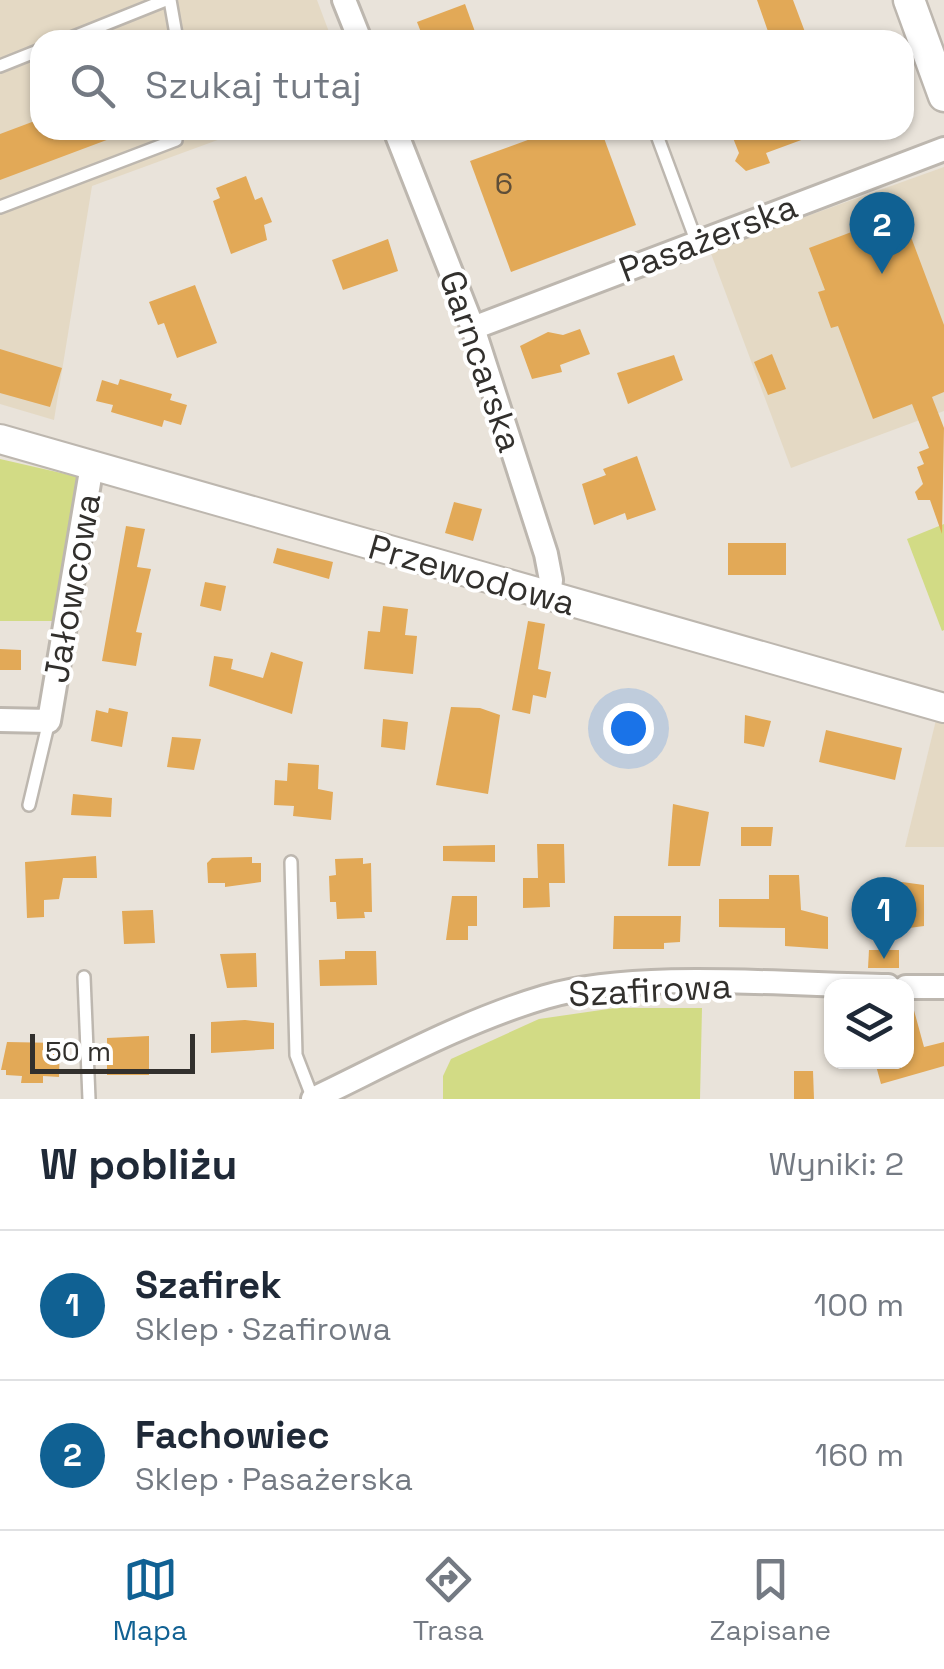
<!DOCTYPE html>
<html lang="pl">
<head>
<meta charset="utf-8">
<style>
	body { margin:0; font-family:"Space Grotesk",sans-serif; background:#f2f2f3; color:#1f2937 }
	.controls { position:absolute; right:30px; bottom:30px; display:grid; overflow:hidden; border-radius:20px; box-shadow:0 2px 8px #0004 }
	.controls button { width:90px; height:90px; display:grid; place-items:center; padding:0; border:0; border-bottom:2px solid #e0e1e3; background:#fff; color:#1f2937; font:50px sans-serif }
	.scale { position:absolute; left:30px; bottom:25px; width:165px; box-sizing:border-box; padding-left:10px; border:5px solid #32302d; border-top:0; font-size:28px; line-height:35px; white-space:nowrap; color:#32302d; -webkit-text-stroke:8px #fff; paint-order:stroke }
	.you { position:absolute; left:628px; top:728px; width:35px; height:35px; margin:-25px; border:8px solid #fff; border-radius:50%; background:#1a73e8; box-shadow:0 0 0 15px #1a73e833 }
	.badge { display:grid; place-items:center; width:65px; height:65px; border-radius:50%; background:#106193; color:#fff; font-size:32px; font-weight:700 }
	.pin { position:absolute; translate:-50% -82px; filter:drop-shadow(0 2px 5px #0008) }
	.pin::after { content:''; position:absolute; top:52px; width:35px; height:30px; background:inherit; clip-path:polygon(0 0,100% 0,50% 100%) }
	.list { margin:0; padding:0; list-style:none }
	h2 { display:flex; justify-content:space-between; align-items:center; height:130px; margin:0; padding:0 40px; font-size:42px }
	h2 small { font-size:32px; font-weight:400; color:#747a83 }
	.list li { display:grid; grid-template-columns:65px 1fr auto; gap:30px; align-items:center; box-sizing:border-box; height:150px; padding:0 40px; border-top:2px solid #e0e1e3 }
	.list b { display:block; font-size:38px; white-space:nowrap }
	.list p { margin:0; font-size:32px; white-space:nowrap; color:#747a83 }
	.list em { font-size:32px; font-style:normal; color:#747a83 }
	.icon { flex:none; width:55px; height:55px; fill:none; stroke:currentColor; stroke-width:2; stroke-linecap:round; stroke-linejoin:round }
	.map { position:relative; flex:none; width:944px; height:1099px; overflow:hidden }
	.search { position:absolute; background:#fff; box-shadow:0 2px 8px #0004; left:30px; right:30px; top:30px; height:110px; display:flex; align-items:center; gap:25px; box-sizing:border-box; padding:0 35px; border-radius:30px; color:#747a83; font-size:38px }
	.sheet { height:430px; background:#fff }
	nav { display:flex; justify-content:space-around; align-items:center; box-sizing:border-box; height:140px; border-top:2px solid #e0e1e3; background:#fff; font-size:28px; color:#747a83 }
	nav a { display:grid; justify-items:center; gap:5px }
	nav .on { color:#106193 }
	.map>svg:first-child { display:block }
</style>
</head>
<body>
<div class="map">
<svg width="944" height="1099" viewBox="0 0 944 1099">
	<rect width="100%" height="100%" fill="#e9e3da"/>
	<g fill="#e4d9c4">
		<path d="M0 0H317L332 40H40V130H245L92 186 54 420 0 404Z"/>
		<path d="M944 167V411L791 468 710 251Z"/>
		<path d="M936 720 944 722V847H905Z"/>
	</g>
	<g fill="#d2db85">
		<path d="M0 459 83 478 60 621H0Z"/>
		<path d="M944 524V630L942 631 907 539Z"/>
		<path d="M615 1008H702L700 1099H443V1076L451 1059 539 1019Z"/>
	</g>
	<g fill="#e2a957">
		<path d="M757 0H793L805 32 796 36 798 40H771Z"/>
		<path d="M465 4 478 40H424L417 22Z"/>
		<path d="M40 119V130L128 132 0 180V134Z"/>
		<path d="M555 130H601L636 225 511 272 470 161Z"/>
		<path d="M755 130H823V132L766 153 770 163 746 171 735 161 739 153 733 138Z"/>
		<path d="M246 176 255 200 262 197 272 222 264 225 267 240 231 254 213 201 220 198 216 188Z"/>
		<path d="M902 213 944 325V392L932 397 944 428 942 534 930 500H918L915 492 923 484 917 467 924 464 919 452 929 448 912 404 873 419 838 326 831 328 818 292 825 290 809 248Z"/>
		<path d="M388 239 398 271 343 290 332 260Z"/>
		<path d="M195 285 217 343 177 358 164 323 158 325 149 302Z"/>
		<path d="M580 329 590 354 560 365 562 372 532 379 520 346 548 332 563 335Z"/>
		<path d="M0 349 62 368 50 407 0 393Z"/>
		<path d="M772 354 786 389 768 395 754 362Z"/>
		<path d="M674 355 683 380 628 404 617 373Z"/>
		<path d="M120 379 172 394 170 400 187 405 181 425 164 420 162 427 111 412 113 405 96 401 102 380 118 385Z"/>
		<path d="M637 456 656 510 627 520 625 513 594 525 582 484 606 475 603 469Z"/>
		<path d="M454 502 482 509 473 541 445 533Z"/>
		<path d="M126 526 145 529 137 567 151 569 136 632 142 633 136 666 102 661Z"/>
		<rect x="728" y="543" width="58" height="32"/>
		<path d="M277 548 333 562 329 579 273 563Z"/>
		<path d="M205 582 226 586 221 611 200 606Z"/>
		<path d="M383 606 408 609 405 635 417 636 413 674 364 669 368 631 380 632Z"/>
		<path d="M528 621 545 624 538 669 551 672 546 698 533 695 530 714 512 710Z"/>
		<path d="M0 649 21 650V670H0Z"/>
		<path d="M271 652 303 662 292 714 209 686 214 656 233 659 231 669 263 678Z"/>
		<path d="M451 707 480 708 500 715 488 794 436 785Z"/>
		<path d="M109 708 128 712 122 747 91 741 96 710 108 713Z"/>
		<path d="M745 715 771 721 764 747 744 743Z"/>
		<path d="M383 719 408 722 405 750 381 747Z"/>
		<path d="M826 730 902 748 895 780 819 762Z"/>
		<path d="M172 737 201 739 194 770 167 767Z"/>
		<path d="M288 763 319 765 318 789 333 792 331 820 293 816 294 806 274 805 275 780 287 781Z"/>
		<path d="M73 794 112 798 111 817 71 815Z"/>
		<path d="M673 804 709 812 700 866H668Z"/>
		<path d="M741 827H773L771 846H741Z"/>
		<path d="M537 844H564L565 883H549L550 907 523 908V878H538Z"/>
		<path d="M495 845V862L443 861V846Z"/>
		<path d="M96 856 97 878H63L59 899 44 900V917L27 918 25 862Z"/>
		<path d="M252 857V863H261V882L225 887V883H208L207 863 212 858Z"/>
		<path d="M363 858V864L371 863 372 912H364L365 918 337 919 336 902H330L329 876 336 875 335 859Z"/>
		<path d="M769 875H799L801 910 828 917V949L785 946V928L719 927V899H769Z"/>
		<path d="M902 882 924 885V926L887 931 882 914 886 886Z"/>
		<path d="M452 896H477V926H468V940H446Z"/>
		<path d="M153 910 155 943 124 944 122 911Z"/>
		<path d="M614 916H681L680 942 664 943V949H613Z"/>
		<path d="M869 950H899V968H868Z"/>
		<path d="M345 951H376L377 985 320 986 319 960 345 959Z"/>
		<path d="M256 953 257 987 227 988 220 954Z"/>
		<path d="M906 1003H912L924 1047 944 1042V1066L881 1084 875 1062H906Z"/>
		<path d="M245 1020 274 1023V1049L211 1053V1022Z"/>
		<path d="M149 1036V1075H107V1038Z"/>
		<path d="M7 1042 60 1043 59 1077 43 1076V1083H21L22 1076 6 1075V1070H1Z"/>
		<path d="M794 1071H813L814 1099H794Z"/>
	</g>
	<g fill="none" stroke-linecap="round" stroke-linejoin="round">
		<g stroke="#bdb7af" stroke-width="16">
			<g id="service">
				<path d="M170 0 177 40"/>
				<path d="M66 40 166 0"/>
				<path d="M0 66 40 50"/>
				<path d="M655 130 697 243"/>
				<path d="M0 207 176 140V130"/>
				<path d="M29 805 49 721"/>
				<path d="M291 862 296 1055 313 1099"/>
				<path d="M84 977 89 1099"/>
			</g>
		</g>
		<g stroke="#bdb7af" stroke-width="28">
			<g id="minor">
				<path d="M344 0 360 40"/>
				<path d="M395 130 473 328 546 554 551 580 549 597"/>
				<path d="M473 328 944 149"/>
				<path d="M0 720 49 721 92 465"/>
				<path d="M906 987H944"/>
				<path d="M313 1099C388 1063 464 1021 545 997 638 970 788 985 888 986"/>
			</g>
		</g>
		<g stroke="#bdb7af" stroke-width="32">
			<path id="tertiary" d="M0 439 944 708"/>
		</g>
		<g stroke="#bdb7af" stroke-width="35">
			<path id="secondary" d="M909 0 944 96"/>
		</g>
		<use href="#service" stroke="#fff" stroke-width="11"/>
		<use href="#minor" stroke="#fff" stroke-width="22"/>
		<use href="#tertiary" stroke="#fff" stroke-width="28"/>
		<use href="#secondary" stroke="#fff" stroke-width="30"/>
	</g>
	<g text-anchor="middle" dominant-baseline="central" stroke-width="8" stroke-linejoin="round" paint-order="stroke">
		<g font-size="30" fill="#5e4e38">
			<text x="504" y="183">6</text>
		</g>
		<g font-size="35" fill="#32302d" stroke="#fff">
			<text transform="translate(708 238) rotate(-21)">Pasażerska</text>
			<text transform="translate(481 361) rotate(71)">Garncarska</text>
			<text transform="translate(472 575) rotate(16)">Przewodowa</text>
			<text transform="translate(72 588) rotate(-80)">Jałowcowa</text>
			<text transform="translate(650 990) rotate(-3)">Szafirowa</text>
		</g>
	</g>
</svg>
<div class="controls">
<button><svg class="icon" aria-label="layers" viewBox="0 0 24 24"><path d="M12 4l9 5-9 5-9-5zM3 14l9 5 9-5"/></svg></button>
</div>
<div class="scale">50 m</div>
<div class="you"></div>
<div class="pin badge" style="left:884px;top:959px">1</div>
<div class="pin badge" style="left:882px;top:274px">2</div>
<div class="search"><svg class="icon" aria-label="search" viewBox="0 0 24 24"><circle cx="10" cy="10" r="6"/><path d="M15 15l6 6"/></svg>Szukaj tutaj</div>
</div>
<section class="sheet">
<h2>W pobliżu<small>Wyniki: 2</small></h2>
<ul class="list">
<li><span class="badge">1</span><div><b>Szafirek</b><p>Sklep · Szafirowa</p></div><em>100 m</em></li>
<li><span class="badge">2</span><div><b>Fachowiec</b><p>Sklep · Pasażerska</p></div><em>160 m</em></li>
</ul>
</section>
<nav>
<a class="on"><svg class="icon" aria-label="map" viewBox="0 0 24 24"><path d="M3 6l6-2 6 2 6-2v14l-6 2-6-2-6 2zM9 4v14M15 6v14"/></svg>Mapa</a>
<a><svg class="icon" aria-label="directions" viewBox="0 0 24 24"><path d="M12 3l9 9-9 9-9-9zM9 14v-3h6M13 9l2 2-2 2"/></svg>Trasa</a>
<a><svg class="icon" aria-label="saved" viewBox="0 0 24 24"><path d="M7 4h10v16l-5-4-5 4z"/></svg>Zapisane</a>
</nav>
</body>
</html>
